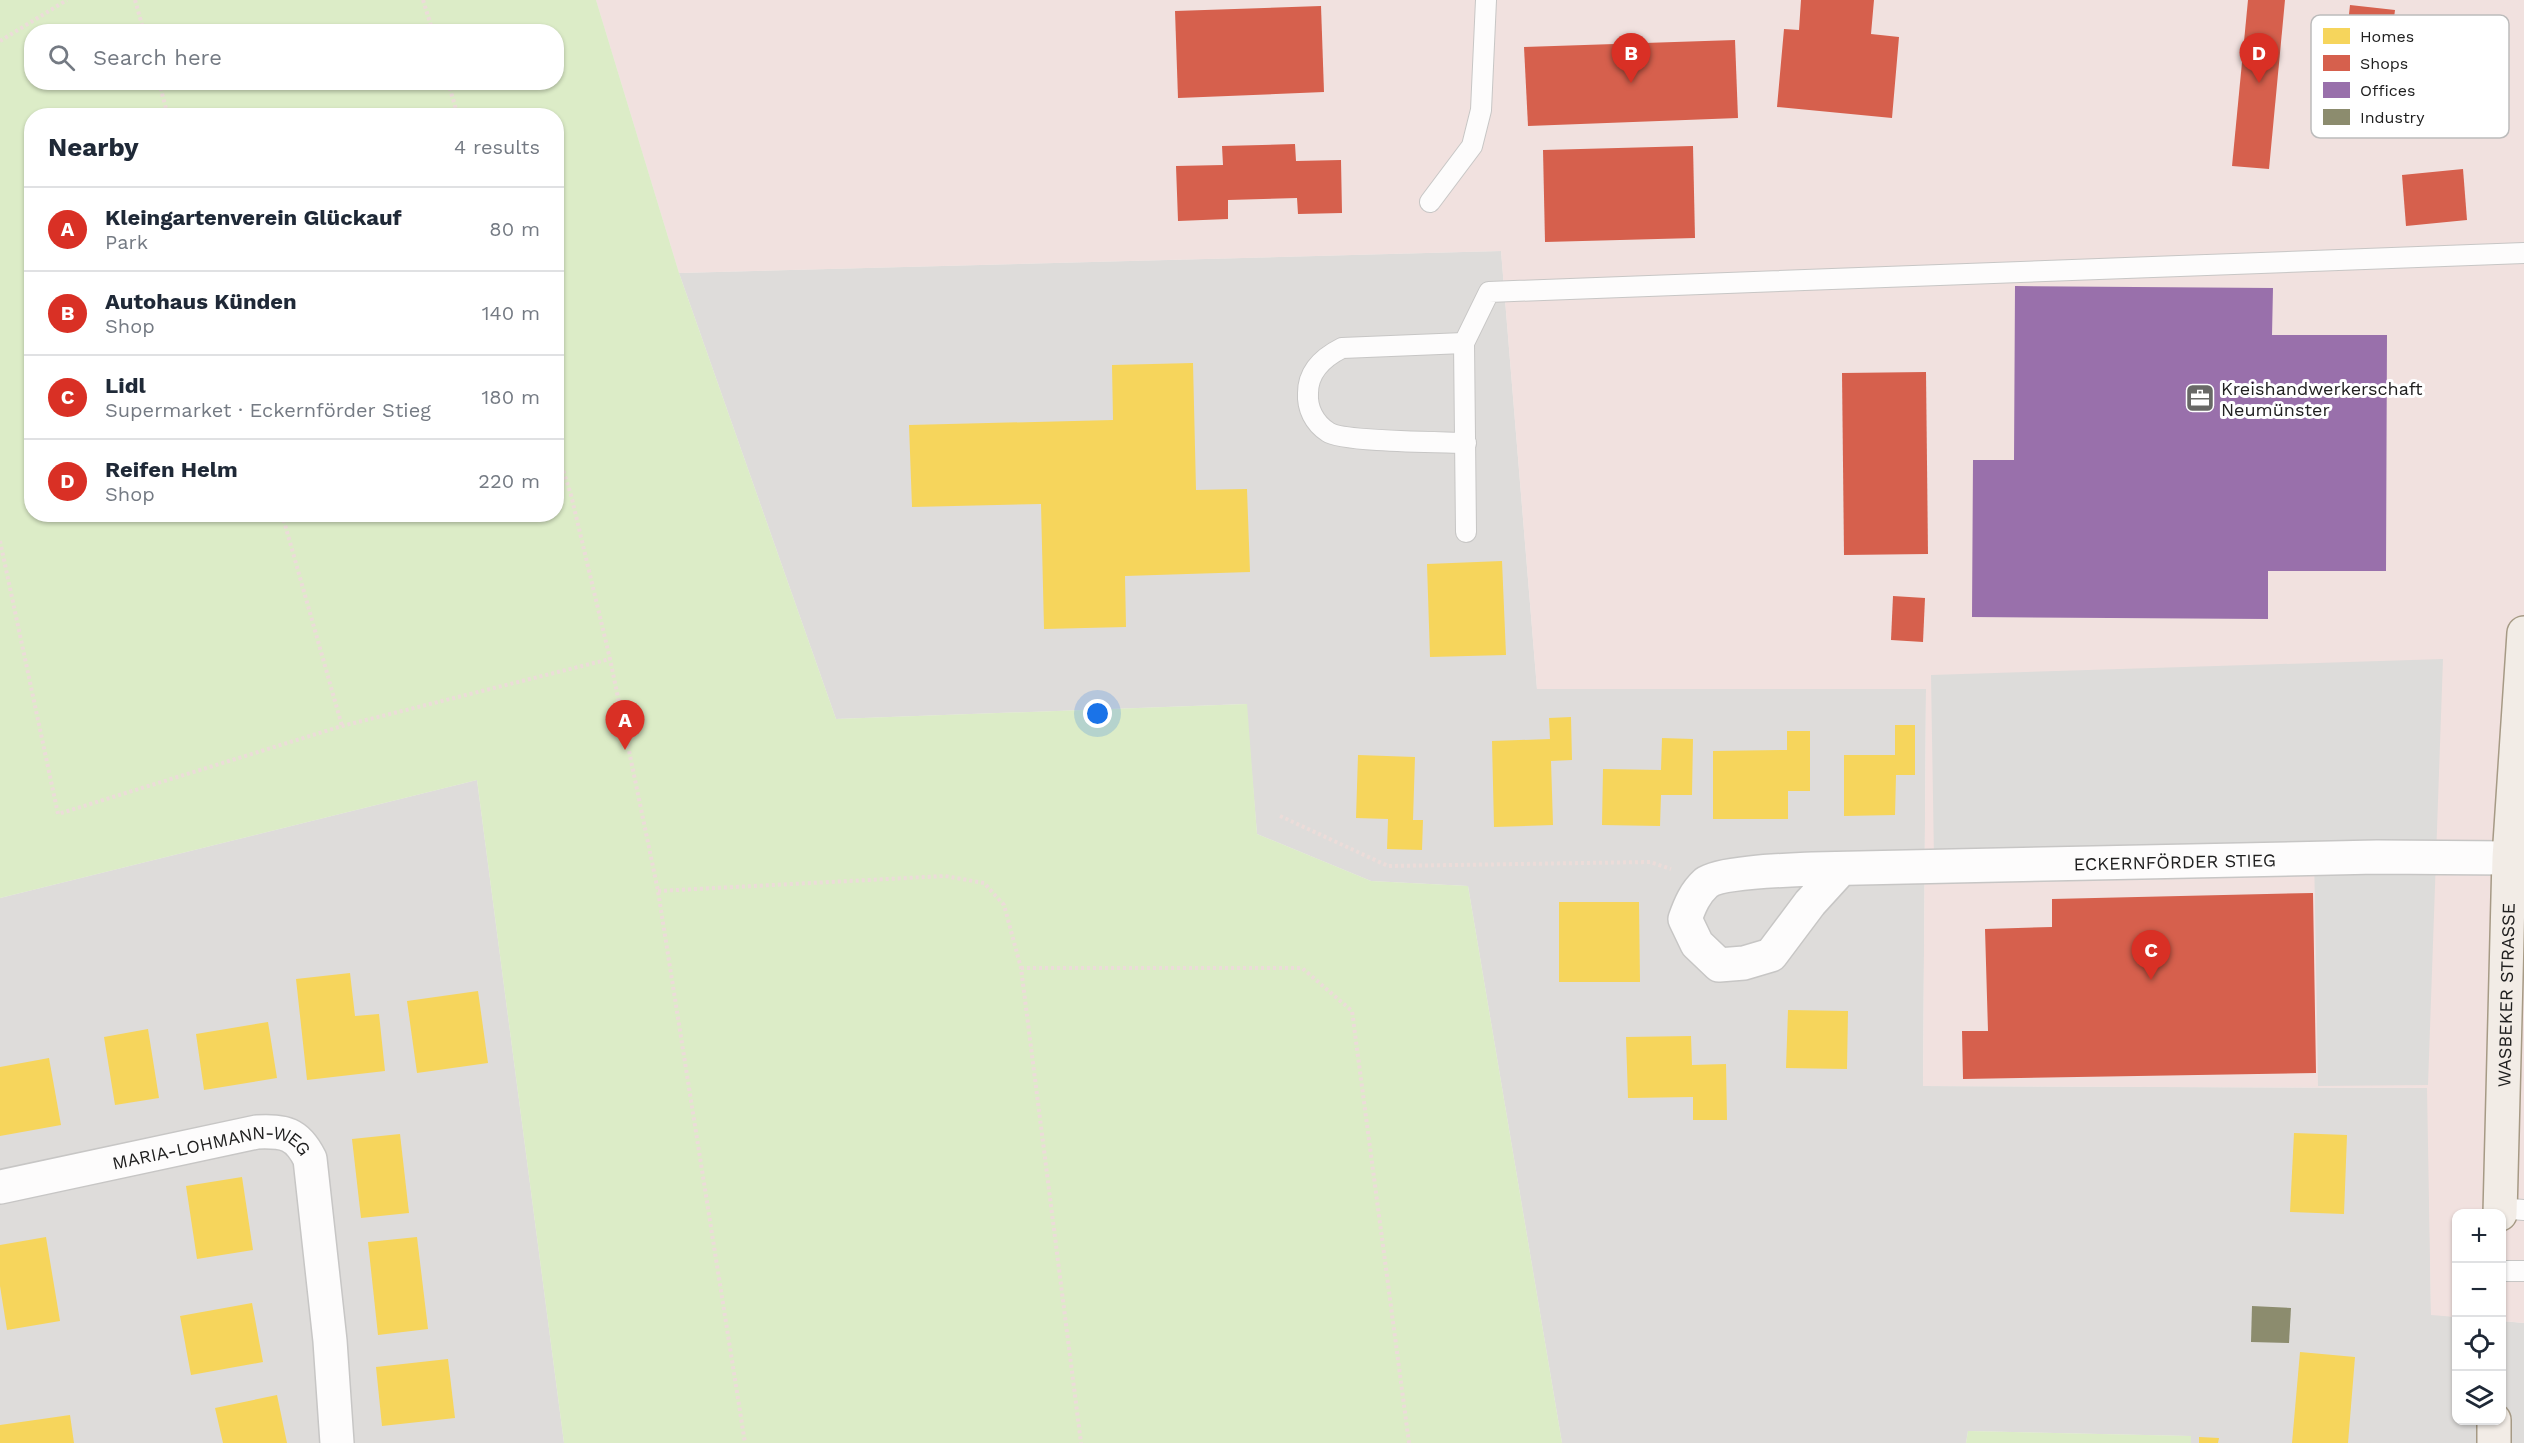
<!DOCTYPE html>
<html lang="en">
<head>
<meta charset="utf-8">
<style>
	body { margin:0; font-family:"Work Sans",sans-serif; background:#f2f2f3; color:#1f2937 }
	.controls { position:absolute; right:18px; bottom:18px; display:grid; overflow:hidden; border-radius:12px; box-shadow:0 2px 4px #0004 }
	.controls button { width:54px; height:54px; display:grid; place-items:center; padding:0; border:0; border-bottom:2px solid #e0e1e3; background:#fff; color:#1f2937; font:30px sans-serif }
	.you { position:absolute; left:1098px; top:714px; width:21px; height:21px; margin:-15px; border:4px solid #fff; border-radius:50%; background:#1a73e8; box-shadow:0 0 0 9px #1a73e833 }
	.badge { display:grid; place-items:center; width:39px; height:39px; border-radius:50%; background:#d93025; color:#fff; font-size:20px; font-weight:700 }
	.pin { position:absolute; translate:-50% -50px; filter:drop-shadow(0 2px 3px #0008) }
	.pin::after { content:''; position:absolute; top:32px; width:21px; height:18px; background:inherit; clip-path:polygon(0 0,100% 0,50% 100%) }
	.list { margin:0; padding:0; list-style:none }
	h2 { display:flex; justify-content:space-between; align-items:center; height:78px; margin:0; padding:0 24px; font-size:26px }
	h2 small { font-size:20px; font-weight:400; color:#747a83 }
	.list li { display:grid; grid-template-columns:39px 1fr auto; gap:18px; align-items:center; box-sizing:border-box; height:84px; padding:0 24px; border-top:2px solid #e0e1e3 }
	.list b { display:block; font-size:22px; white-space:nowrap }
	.list p { margin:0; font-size:20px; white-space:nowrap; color:#747a83 }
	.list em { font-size:20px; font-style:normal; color:#747a83 }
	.icon { flex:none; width:33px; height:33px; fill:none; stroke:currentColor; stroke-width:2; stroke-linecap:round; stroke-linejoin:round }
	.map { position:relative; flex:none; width:2524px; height:1443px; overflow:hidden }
	.search { position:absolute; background:#fff; box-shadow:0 2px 4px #0004; left:24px; top:24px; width:540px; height:66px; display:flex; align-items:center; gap:15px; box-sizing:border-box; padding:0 21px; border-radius:24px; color:#747a83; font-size:22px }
	.panel { position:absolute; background:#fff; box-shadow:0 2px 4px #0004; left:24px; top:108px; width:540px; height:414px; border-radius:24px }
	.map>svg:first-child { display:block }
</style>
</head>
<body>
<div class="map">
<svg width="2524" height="1443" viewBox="0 0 2524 1443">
	<rect width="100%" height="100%" fill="#efede9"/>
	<g fill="#dedcda">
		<path d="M1501 251 1537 689H1926L1923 1086 2428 1088 2431 1314 2456 1317V1420H2502V1321L2524 1323V1443H2191L2190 1436 1968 1431 1966 1443H1562L1468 886 1371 881 1257 834 1246 704 836 719 679 273Z"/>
		<path d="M477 780 564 1443H0V898Z"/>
	</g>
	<path fill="#f1e1df" d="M596 0H2524V1323L2502 1321V1214H2456V1317L2431 1315 2427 1088 1923 1086 1926 689H1537L1501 251 679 273Z"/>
	<path fill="#dddcda" d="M2443 659 2428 1085 2318 1086 2314 850 1934 859 1931 675Z"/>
	<g fill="#dcecc7" fill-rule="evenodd">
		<path d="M0 0H596L679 273 836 719 1247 704 1257 834 1371 881 1468 886 1562 1443H564L477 780 0 898ZM32 32H556V82H32ZM32 116H556V514H32Z"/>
		<path d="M1968 1431 2191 1436V1443H1966Z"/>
	</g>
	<g fill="#f6d55c">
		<path d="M1193 363 1196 490 1247 489 1250 572 1125 576 1126 627 1044 629 1041 504 912 507 909 425 1113 420 1112 365Z"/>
		<path d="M1502 561 1506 655 1430 657 1427 564Z"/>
		<path d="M1571 717 1572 760 1551 761 1553 825 1494 827 1492 741 1550 739 1549 718Z"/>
		<path d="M1895 725H1915V775H1896L1895 815 1844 816V755H1895Z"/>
		<path d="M1787 731H1810V791H1788V819H1713V751L1787 750Z"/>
		<path d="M1662 738 1693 739 1692 795H1661L1660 826 1602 825 1603 769 1661 770Z"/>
		<path d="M1358 755 1415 757 1413 820H1423L1422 850 1387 849 1388 819 1356 818Z"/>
		<path d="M1559 902H1639L1640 982H1559Z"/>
		<path d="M350 973 355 1016 379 1014 385 1071 307 1080 296 979Z"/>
		<path d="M478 991 488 1063 417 1073 407 1001Z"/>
		<path d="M1788 1010 1848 1011 1847 1069 1786 1068Z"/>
		<path d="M268 1022 277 1078 204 1090 196 1034Z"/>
		<path d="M148 1029 159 1098 115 1105 104 1037Z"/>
		<path d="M1691 1036 1692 1065 1726 1064 1727 1120H1693V1097L1628 1098 1626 1037Z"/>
		<path d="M49 1058 61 1125 0 1136V1067Z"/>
		<path d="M2294 1133 2347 1135 2344 1214 2290 1212Z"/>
		<path d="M400 1134 409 1213 361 1218 352 1139Z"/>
		<path d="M242 1177 253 1250 197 1259 186 1186Z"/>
		<path d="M46 1237 60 1321 7 1330 0 1286V1245Z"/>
		<path d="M417 1237 428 1329 378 1335 368 1242Z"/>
		<path d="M252 1303 263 1362 191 1375 180 1316Z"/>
		<path d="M2300 1352 2355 1357 2348 1443H2292Z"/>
		<path d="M448 1359 455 1418 382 1426 376 1367Z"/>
		<path d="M277 1395 287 1443H223L215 1408Z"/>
		<path d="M70 1415 74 1443H0V1425Z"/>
		<path d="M2199 1437 2219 1438 2218 1443H2199Z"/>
	</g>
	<g fill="#d6604d">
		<path d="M1801 0H1874L1871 34 1899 37 1892 118 1777 107 1784 29 1799 30Z"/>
		<path d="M2248 0H2285L2269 169 2232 166Z"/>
		<path d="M2350 5 2395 10 2392 34 2409 36 2400 115 2339 108Z"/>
		<path d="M1321 6 1324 92 1178 98 1175 11Z"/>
		<path d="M1735 40 1738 118 1528 126 1524 47Z"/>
		<path d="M1295 144 1296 161 1341 160 1342 213 1298 214 1297 198 1228 200V219L1178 221 1176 166 1223 165 1222 146Z"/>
		<path d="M1693 146 1695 238 1545 242 1543 150Z"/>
		<path d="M2463 169 2467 220 2406 226 2402 175Z"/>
		<path d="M1926 372 1928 554 1844 555 1842 373Z"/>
		<path d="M1893 596 1925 598 1923 642 1891 640Z"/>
		<path d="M2313 893 2316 1073 1963 1079 1962 1031H1988L1985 929 2052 927V899Z"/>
	</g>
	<path fill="#9970ab" d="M2015 286 2273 288 2272 335H2387L2386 571H2268V619L1972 617 1973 460H2014Z"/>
	<path fill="#8c8c6e" d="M2252 1306 2291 1308 2289 1343 2251 1342Z"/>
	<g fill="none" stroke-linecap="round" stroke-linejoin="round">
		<g stroke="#c7c6c5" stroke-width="22">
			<g id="lane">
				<path d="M1430 202 1472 146 1481 110 1486 0"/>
				<path d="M1464 343 1342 348C1324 357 1308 371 1308 393 1307 408 1314 423 1328 432 1342 442 1442 442 1466 443"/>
				<path d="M1466 532 1464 343 1489 292 2524 253"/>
				<path d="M2500 1208 2524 1210"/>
				<path d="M2502 1271H2524"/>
			</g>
		</g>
		<g stroke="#c7c6c5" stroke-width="36">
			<g id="street">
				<path id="s1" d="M1841 869 1810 903 1771 955 1744 963 1719 965 1697 944 1685 919C1690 905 1695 893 1706 883 1720 872 1792 870 1813 869L2377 857 2509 858"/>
				<path id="s2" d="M0 1187 257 1132C285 1131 297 1133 310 1159L330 1341 337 1443"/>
			</g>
		</g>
		<g stroke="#a69a85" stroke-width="36">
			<g id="primary">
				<path id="s3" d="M2500 1214 2509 858 2524 633"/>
				<path d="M2494 1443V1420"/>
			</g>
		</g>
		<g stroke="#ecdcd9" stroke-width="4" stroke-dasharray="3 3" stroke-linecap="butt">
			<path d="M135 0 144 32"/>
			<path d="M423 0 433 32"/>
			<path d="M0 41 67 0"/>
			<path d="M159 82 168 116"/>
			<path d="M448 82 458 116"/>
			<path d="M556 448 571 495 610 659 658 891 745 1443"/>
			<path d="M282 514 342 726"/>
			<path d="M0 541 58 814 342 726 610 659"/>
			<path d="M1280 816 1388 866 1650 862 1671 869"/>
			<path d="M658 891 945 876 984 883 1004 905 1021 968 1081 1443"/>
			<path d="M1021 968H1302L1352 1011 1409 1443"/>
		</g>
		<use href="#lane" stroke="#fdfcfc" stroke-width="20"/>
		<use href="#street" stroke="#fdfcfc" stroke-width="33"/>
		<use href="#primary" stroke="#f2ece6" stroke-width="33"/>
	</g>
	<defs>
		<g id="office-square" transform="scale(1.5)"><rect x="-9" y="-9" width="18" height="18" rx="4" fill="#686866" stroke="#fff"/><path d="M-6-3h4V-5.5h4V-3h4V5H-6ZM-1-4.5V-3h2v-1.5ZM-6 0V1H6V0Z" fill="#fff"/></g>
	</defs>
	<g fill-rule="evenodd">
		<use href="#office-square" x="2200" y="398"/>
	</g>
	<g text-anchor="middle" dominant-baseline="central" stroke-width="6" stroke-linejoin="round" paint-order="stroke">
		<g font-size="18" fill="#202020" stroke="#fff" text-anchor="start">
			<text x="2221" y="388">Kreishandwerkerschaft<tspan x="2221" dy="21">Neumünster</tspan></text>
		</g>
		<g font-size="18" fill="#202020" stroke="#fff">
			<text stroke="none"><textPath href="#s1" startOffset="735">ECKERNFÖRDER STIEG</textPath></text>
			<text stroke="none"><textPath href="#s3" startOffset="219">WASBEKER STRASSE</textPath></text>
			<text stroke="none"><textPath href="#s2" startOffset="218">MARIA-LOHMANN-WEG</textPath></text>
		</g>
	</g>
	<rect x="2311" y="15" width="198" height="123" rx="9" fill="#fff" stroke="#bcbcbc" stroke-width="1.5"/>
	<rect x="2323" y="28" width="27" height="16" fill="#f6d55c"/>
	<rect x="2323" y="55" width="27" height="16" fill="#d6604d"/>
	<rect x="2323" y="82" width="27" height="16" fill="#9970ab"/>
	<rect x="2323" y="109" width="27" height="16" fill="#8c8c6e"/>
	<g font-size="16" fill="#202020">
		<text x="2360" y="42">Homes</text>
		<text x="2360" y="69">Shops</text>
		<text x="2360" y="96">Offices</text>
		<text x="2360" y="123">Industry</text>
	</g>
</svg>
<div class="controls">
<button>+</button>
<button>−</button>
<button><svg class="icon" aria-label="locate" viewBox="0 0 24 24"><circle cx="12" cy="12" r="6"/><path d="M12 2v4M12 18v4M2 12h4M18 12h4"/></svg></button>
<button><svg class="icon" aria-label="layers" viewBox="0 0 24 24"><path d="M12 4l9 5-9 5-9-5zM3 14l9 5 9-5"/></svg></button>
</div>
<div class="you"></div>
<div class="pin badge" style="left:625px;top:750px">A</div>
<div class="pin badge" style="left:1631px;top:83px">B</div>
<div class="pin badge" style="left:2151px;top:980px">C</div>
<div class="pin badge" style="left:2259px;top:83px">D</div>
<div class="search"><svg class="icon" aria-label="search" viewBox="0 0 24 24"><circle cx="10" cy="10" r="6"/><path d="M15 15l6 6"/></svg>Search here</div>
<section class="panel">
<h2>Nearby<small>4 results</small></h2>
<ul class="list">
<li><span class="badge">A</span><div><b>Kleingartenverein Glückauf</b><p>Park</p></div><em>80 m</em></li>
<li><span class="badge">B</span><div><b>Autohaus Künden</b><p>Shop</p></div><em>140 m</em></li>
<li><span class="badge">C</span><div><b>Lidl</b><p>Supermarket · Eckernförder Stieg</p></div><em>180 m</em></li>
<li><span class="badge">D</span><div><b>Reifen Helm</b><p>Shop</p></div><em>220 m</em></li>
</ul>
</section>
</div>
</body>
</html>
